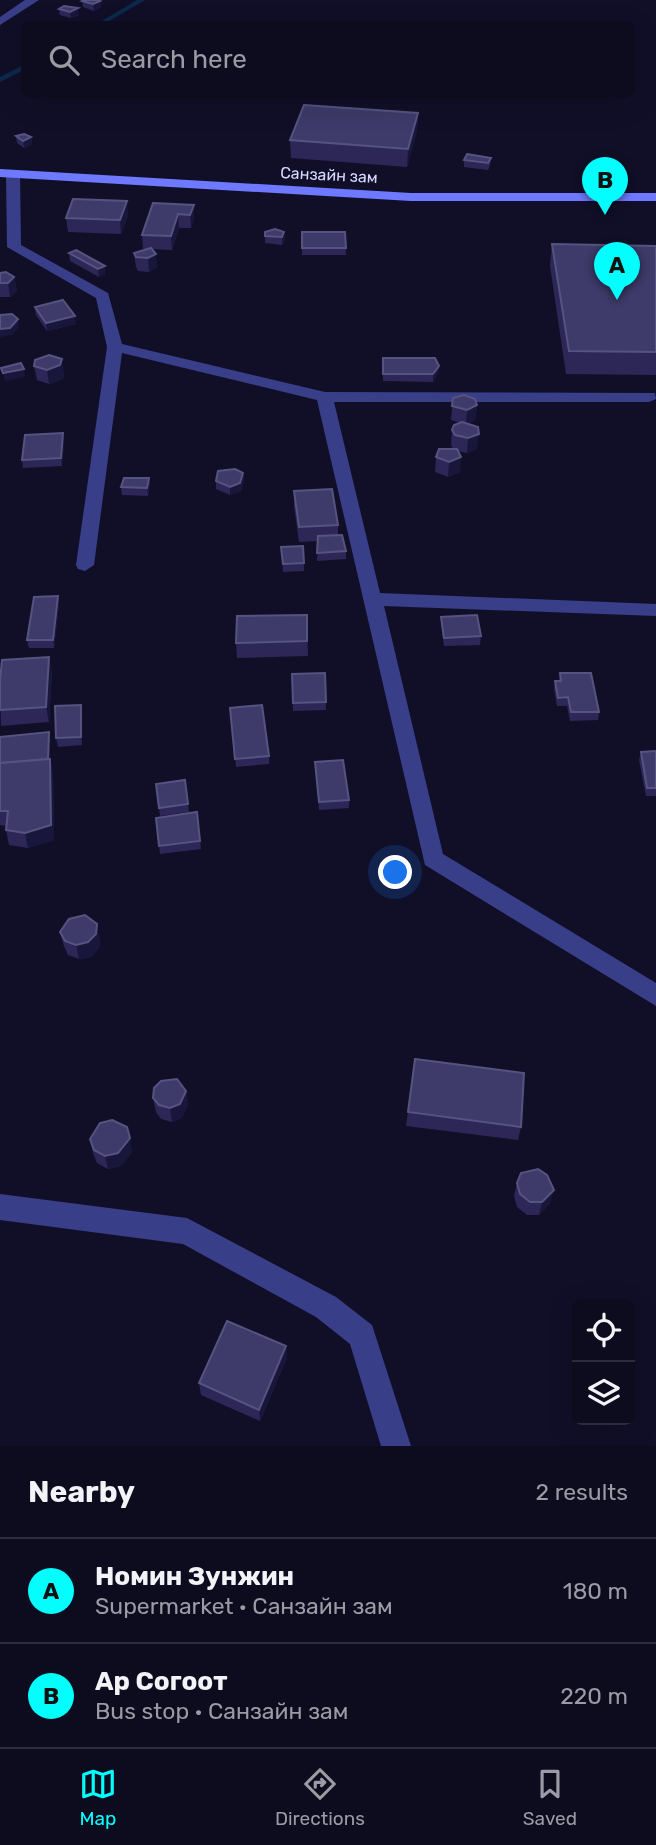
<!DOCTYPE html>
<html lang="en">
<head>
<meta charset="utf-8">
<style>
	body { margin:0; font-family:Rubik,sans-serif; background:#1b192b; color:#f1f3f6 }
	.controls { position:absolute; right:21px; bottom:21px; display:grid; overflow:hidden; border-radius:10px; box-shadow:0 7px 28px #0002 }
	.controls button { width:63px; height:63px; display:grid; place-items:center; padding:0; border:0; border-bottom:2px solid #2d2b3c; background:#0d0b1e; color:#f1f3f6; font:35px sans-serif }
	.you { position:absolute; left:396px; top:873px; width:24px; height:24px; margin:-18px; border:5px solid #fff; border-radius:50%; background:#1a73e8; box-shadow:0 0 0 10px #1a73e833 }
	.badge { display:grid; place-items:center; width:46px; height:46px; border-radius:50%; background:#03fffd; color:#111; font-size:23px; font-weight:700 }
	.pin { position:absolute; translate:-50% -58px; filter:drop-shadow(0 2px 4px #0008) }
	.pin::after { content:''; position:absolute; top:37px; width:24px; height:21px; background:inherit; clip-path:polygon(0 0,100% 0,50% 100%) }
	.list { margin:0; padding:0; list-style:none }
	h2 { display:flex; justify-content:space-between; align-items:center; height:91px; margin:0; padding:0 28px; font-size:30px }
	h2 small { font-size:23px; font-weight:400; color:#9a9ba4 }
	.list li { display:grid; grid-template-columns:46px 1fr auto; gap:21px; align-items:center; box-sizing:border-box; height:105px; padding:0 28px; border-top:2px solid #2d2b3c }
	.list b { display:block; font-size:26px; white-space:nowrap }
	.list p { margin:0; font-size:23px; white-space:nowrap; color:#9a9ba4 }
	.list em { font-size:23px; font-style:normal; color:#9a9ba4 }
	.icon { flex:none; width:38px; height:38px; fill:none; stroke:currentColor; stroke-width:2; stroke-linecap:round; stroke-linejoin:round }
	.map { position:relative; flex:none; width:656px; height:1446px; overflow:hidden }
	.search { position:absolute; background:#0d0b1e; box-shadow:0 7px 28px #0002; left:21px; right:21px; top:21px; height:77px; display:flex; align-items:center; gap:18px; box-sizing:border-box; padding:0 24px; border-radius:10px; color:#9a9ba4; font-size:26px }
	.sheet { height:301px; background:#0d0b1e }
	nav { display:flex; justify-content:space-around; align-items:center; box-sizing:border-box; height:98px; border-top:2px solid #2d2b3c; background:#0d0b1e; font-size:19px; color:#9a9ba4 }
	nav a { display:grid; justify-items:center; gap:4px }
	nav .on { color:#03fffd }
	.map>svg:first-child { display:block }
</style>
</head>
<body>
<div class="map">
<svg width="656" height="1446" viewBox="0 0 656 1446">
	<rect width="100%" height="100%" fill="#110f28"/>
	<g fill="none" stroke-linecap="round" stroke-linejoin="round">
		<g fill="#0b294c" fill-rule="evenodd">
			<path d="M137 0H145L104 24H97Z"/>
			<path d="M24 65V70L0 82V77Z"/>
		</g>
		<g fill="#393e89" fill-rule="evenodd">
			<path d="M25 0H39L0 25V17Z"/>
			<path d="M13 170 20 174 21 245 108 293 122 344 325 392 655 393 656 399 649 402H334L380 593 656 604V616L384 606 443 854 656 983V1006L425 865 317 400 122 353 94 565 85 571 78 569 76 565 107 347 96 298 7 247 6 174Z"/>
			<path d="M0 1194 187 1218 336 1297 372 1325 411 1446H381L350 1344 316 1317 183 1244 0 1220Z"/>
		</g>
		<path fill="#6e79ff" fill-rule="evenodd" d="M0 169 411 193H656V201H411L0 177Z"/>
	</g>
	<g fill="#2c2757">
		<path d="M82 1H100L101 7 94 11 83 7Z"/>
		<path d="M59 9 79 15 71 18 60 15Z"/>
		<path d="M418 113 417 131 407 167 291 158 290 140Z"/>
		<path d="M16 136 31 137 32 144 24 148 17 143Z"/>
		<path d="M491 158 490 165 488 170 464 167V160Z"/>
		<path d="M194 205V218L191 228H179L172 250 152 249 157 267 149 272 138 271 136 267 134 253 148 249H143L142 235Z"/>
		<path d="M128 215 121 234 68 232 66 218Z"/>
		<path d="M275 229 285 239 282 245 265 243V236Z"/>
		<path d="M302 232H345L346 255H302Z"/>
		<path d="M552 244 656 246V375L566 374 550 266Z"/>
		<path d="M69 253 105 266V274L99 277 70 261Z"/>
		<path d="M0 273 14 277 17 291 10 297H0Z"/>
		<path d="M35 307 76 324 47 331 36 315Z"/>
		<path d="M383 358 439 366 438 374 433 382 383 381Z"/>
		<path d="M34 366 64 374 63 379 49 384 37 380Z"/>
		<path d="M453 398 477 405 475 420 468 424 477 449 467 453 458 451 460 472 448 477 435 472 436 457 453 449 451 445 452 430 460 423 451 420Z"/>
		<path d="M64 441 62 466 23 468 22 460Z"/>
		<path d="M243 473 244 481 241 491 230 495 216 489V481Z"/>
		<path d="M149 478 150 486 148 496 122 495 121 487Z"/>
		<path d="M294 491 338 525V536L346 551V559L317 561 318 541 299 542 294 506Z"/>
		<path d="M281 547 304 563V571L283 572Z"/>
		<path d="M58 596 59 604 54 648H29L27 640Z"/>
		<path d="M307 615 308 656 237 658 236 643Z"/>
		<path d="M441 617 481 636 480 645 444 646 441 625Z"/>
		<path d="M52 672 49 722 1 726 0 680Z"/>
		<path d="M325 673 326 710 293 711 292 674Z"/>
		<path d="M560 673 599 712 598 720 570 721 567 706H557L554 689 555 681H559Z"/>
		<path d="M81 705 82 713V745L58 747 56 738Z"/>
		<path d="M230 708 269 756V764L236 767Z"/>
		<path d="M49 732 50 740V759L53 774 54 840 28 848 9 845 6 830V826L0 825V737Z"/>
		<path d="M656 751V796H646L639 760 641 752Z"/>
		<path d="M315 762 349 800V808L319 810Z"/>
		<path d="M185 780 189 812 160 816 156 784Z"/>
		<path d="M197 812 201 849 160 854 156 818Z"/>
		<path d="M60 932 100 939 99 948 91 957 79 959 68 955 64 946Z"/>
		<path d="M186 1091 188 1104 182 1118 172 1122 161 1119 156 1112 153 1098Z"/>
		<path d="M408 1112 521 1127 518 1140 406 1126Z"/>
		<path d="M90 1139 132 1152 121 1166 108 1169 97 1163 93 1153Z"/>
		<path d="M517 1183 550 1203 539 1215H527L517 1207 514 1196Z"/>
		<path d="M286 1346 287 1358 260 1421 201 1395 199 1383Z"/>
	</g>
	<g fill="#19163c">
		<path d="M100 1 101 7 94 11 93 4Z"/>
		<path d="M78 8 79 15 71 18 70 12Z"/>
		<path d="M418 113 417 131 407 167 408 149Z"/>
		<path d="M31 137 32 144 24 148 23 141Z"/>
		<path d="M127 201 128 215 121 234 120 220Z"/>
		<path d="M194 205V218L191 228 190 215Z"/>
		<path d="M178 214 179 228 172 250 171 236Z"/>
		<path d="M284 232 285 239 282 245V237Z"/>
		<path d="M156 254 157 267 149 272 148 258Z"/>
		<path d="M105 266V274L99 277 98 269Z"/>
		<path d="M14 277 17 291 10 297 8 283Z"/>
		<path d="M75 316 76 324 47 331 46 323Z"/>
		<path d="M18 319 19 327 12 335 0 337V329Z"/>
		<path d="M62 359 64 374 63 379 49 384 47 370Z"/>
		<path d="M439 366 438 374 433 382V374Z"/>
		<path d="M24 369 25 377 5 381 3 373Z"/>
		<path d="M477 405 475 420 466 425 467 410Z"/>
		<path d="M63 433 64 441 62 466 61 458Z"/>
		<path d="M479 434 477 449 467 453 468 438Z"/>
		<path d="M461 457 460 472 448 477 449 462Z"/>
		<path d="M243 473 244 481 241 491 230 495V487Z"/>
		<path d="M149 478 150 486 148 496 147 488Z"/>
		<path d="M58 596 59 604 54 648 53 640Z"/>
		<path d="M49 657 52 672 49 722 46 707Z"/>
		<path d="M81 705 82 713V745L81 737Z"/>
		<path d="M49 732 50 740V767L48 759Z"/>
		<path d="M50 759 53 774 54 840 28 848 25 833Z"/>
		<path d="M97 924 100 939 99 948 91 957 79 959 76 945Z"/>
		<path d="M186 1091 188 1104 182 1118 172 1122 170 1108Z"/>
		<path d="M130 1138 132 1152 121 1166 108 1169 105 1156Z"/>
		<path d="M554 1190 550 1203 539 1215 542 1202Z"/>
		<path d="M286 1346 287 1358 260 1421 259 1410Z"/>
	</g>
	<g fill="#3e3a69" stroke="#565380" stroke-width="2">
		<path d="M84 0H97L100 1 93 4 82 1Z"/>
		<path d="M64 6 78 8 70 12 59 9Z"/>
		<path d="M304 105 418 113 408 149 290 140Z"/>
		<path d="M24 134 31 137 23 141 16 136Z"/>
		<path d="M467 154 491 158 488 163 464 160Z"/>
		<path d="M73 199 127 201 120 220 66 218Z"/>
		<path d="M153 203 194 205 190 215 178 214 171 236 142 235Z"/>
		<path d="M275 229 284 232 282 237 265 236V232Z"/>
		<path d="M302 232H345L346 248H302Z"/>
		<path d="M552 244 656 246V352L569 351Z"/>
		<path d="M151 248 156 254 148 258 136 257 134 253Z"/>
		<path d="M76 250 105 266 98 269 69 253Z"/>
		<path d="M6 272 14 277 8 283H0V273Z"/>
		<path d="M63 300 75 316 46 323 35 307Z"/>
		<path d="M12 314 18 319 10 328 0 329V315Z"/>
		<path d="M49 355 62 359 60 365 47 370 34 366 35 360Z"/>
		<path d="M383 358H435L439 366 433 374H383Z"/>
		<path d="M21 363 24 369 3 373 1 368Z"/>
		<path d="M464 395 475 399 477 405 467 410 452 406 453 398Z"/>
		<path d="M462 422 478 427 479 434 468 438 455 435 452 430 454 425Z"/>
		<path d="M63 433 61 458 22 460 25 435Z"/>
		<path d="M439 449H457L461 457 449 462 436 457Z"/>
		<path d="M235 469 243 473 240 483 230 487 216 481 218 471Z"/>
		<path d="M124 478H149L147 488 121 487Z"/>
		<path d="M332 489 338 525 299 527 294 491Z"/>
		<path d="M342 535 346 551 317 553 318 536Z"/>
		<path d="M303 546 304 563 283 564 281 547Z"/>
		<path d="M58 596 53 640H27L34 597Z"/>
		<path d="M307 615V641L236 643 237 616Z"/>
		<path d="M477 615 481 636 444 638 441 617Z"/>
		<path d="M49 657 46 707 0 710V680L2 660Z"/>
		<path d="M325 673 326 702 293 703 292 674Z"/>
		<path d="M560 673H591L599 712H571L568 697 558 698 555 681H561Z"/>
		<path d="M81 705V737L56 738 55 706Z"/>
		<path d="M262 705 269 756 235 759 230 708Z"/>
		<path d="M49 732 48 759 0 763V737Z"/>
		<path d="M656 751V788H647L641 752Z"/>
		<path d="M50 759 51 825 25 833 6 830 8 811H0V763Z"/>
		<path d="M343 760 349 800 319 802 315 762Z"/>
		<path d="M185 780 188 804 159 808 156 784Z"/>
		<path d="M197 812 200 841 159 846 156 818Z"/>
		<path d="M85 915 97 924 96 934 88 942 76 945 65 941 60 932 69 919Z"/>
		<path d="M415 1059 524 1073 521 1127 408 1112Z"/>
		<path d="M177 1079 186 1091 180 1104 170 1108 159 1105 153 1098 154 1088 161 1081Z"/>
		<path d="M112 1120 127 1127 130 1138 118 1153 105 1156 94 1150 90 1139 100 1123Z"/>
		<path d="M538 1169 547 1175 554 1190 542 1202H530L520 1194 517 1183 521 1173Z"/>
		<path d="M227 1321 286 1346 259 1410 199 1383Z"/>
	</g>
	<g text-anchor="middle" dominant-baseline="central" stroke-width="5" stroke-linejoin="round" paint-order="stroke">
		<g font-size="16" fill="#d7d7ff" stroke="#110f28">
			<text transform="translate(329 175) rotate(3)">Санзайн зам</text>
		</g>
	</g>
</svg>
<div class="controls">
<button><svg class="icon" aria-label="locate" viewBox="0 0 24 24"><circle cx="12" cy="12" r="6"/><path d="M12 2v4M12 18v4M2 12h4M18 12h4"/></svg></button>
<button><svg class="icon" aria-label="layers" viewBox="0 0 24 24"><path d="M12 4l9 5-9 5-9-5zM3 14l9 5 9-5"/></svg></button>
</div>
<div class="you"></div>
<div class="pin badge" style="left:617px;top:300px">A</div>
<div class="pin badge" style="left:605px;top:215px">B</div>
<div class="search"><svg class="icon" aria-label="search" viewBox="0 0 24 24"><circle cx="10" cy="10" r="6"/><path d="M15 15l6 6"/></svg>Search here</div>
</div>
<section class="sheet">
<h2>Nearby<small>2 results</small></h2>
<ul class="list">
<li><span class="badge">A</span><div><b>Номин Зунжин</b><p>Supermarket · Санзайн зам</p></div><em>180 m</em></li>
<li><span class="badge">B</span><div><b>Ар Согоот</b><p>Bus stop · Санзайн зам</p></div><em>220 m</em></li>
</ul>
</section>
<nav>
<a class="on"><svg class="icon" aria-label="map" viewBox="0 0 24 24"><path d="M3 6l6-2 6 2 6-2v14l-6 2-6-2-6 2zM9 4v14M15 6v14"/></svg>Map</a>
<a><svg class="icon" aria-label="directions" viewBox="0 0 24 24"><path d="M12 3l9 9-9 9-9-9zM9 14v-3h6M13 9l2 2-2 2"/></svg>Directions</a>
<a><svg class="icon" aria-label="saved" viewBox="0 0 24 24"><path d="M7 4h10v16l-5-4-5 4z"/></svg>Saved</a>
</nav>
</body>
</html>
